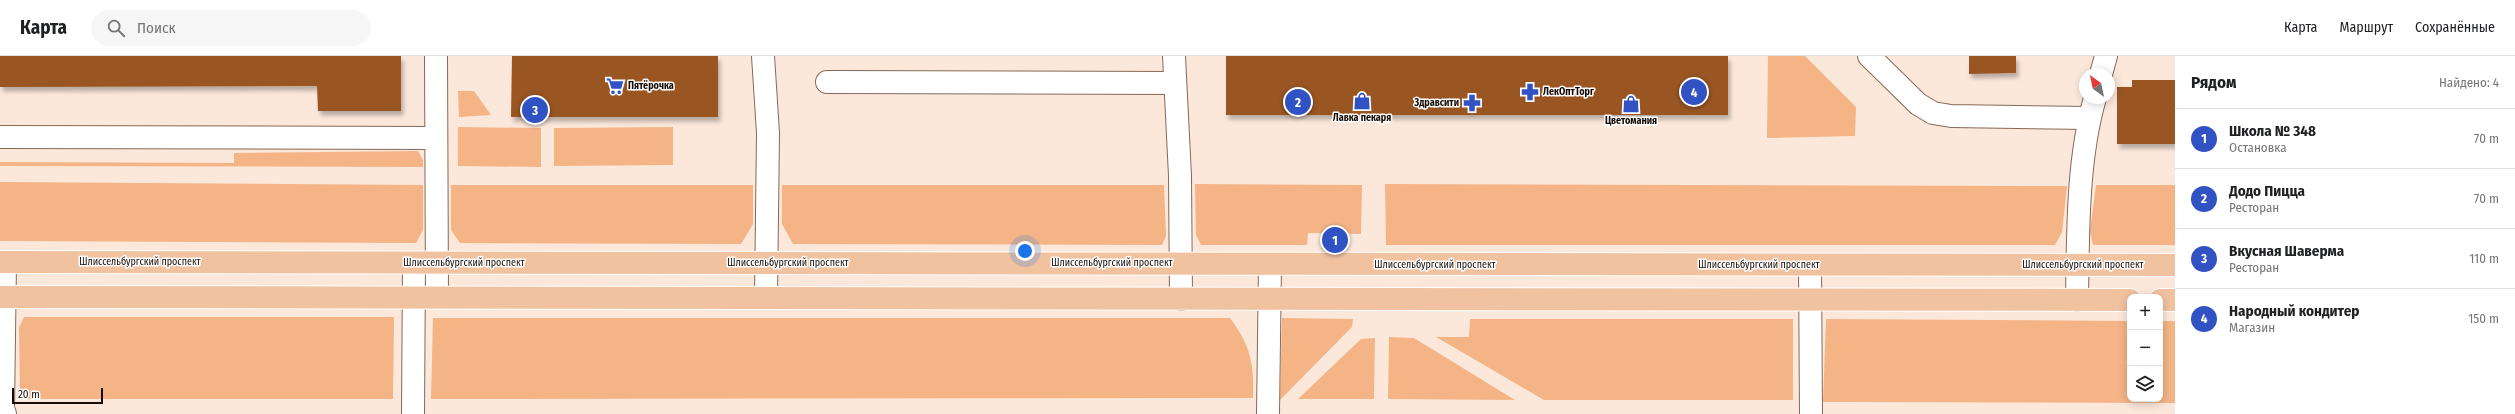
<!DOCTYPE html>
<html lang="ru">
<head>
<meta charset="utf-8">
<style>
	body { margin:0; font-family:"Fira Sans Condensed",sans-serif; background:#f6f6f6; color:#202124 }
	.controls { position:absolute; right:12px; bottom:12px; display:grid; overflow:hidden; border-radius:8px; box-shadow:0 2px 10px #0003 }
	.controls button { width:36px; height:36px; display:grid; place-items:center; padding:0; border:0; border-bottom:1px solid #e0e0e0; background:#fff; color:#202124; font:20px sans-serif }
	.compass { position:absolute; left:2079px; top:12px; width:36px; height:36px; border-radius:50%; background:#fff; box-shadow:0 2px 10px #0003; rotate:327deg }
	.scale { position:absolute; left:12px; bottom:10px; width:91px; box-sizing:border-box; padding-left:4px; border:2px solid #160c05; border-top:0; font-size:11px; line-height:14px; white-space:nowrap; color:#160c05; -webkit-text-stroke:3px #fff; paint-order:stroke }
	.you { position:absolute; left:1025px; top:195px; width:14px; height:14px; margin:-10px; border:3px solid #fff; border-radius:50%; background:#1a73e8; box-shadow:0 0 0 6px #1a73e833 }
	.badge { display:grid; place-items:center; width:26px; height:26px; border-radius:50%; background:#3052c2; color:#fff; font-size:13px; font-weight:700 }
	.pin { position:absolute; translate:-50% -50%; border:2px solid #fff; box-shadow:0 1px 4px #0006 }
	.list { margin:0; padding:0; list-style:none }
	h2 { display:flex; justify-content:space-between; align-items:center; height:52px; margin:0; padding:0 16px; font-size:17px }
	h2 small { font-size:13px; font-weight:400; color:#757577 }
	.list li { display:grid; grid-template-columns:26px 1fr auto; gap:12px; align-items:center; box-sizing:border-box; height:60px; padding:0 16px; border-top:1px solid #e0e0e0 }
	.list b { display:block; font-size:15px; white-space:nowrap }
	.list p { margin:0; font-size:13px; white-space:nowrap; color:#757577 }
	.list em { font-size:13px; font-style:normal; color:#757577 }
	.icon { flex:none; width:22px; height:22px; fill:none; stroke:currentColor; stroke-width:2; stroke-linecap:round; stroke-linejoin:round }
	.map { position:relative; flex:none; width:2175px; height:358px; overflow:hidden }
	header { display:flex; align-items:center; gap:24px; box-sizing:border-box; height:56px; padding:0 20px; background:#fff; border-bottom:1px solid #e0e0e0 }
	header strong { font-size:19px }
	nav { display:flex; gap:22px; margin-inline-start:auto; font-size:14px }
	.search { width:280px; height:36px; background:#f6f6f6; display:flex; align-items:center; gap:10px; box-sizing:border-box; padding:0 14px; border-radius:22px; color:#757577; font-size:15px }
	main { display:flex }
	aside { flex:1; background:#fff }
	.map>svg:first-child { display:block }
</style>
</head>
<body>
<header>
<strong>Карта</strong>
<div class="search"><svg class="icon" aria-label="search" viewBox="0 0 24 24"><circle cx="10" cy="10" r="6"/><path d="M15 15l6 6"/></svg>Поиск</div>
<nav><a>Карта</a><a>Маршрут</a><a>Сохранённые</a></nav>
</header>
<main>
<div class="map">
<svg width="2175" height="358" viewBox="0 0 2175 358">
	<defs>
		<filter id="shadow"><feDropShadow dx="2.5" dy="4.5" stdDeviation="2" flood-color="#0004"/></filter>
	</defs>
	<rect width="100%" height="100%" fill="#fce8db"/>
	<g fill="#f4b486">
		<path d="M1768 0H1805L1856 51 1855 80 1767 82Z"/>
		<path d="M458 35H474L491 59 459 61Z"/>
		<path d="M458 71 541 72V111L458 110Z"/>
		<path d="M673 71V109L554 110V72Z"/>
		<path d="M418 95 423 104V111L0 110V106L234 107V97Z"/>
		<path d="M0 126 423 129V174L416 187 0 185Z"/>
		<path d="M1195 128 1362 129 1361 178 1308 177 1307 189H1201L1196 179Z"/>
		<path d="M1385 128 2067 130 2062 176 2055 189H1386Z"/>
		<path d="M451 129H753V168L741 188 460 187 451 174Z"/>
		<path d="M782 129H1164L1166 180 1162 189 793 188 782 168Z"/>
		<path d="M2096 129H2175V189H2093L2090 175Z"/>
		<path d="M24 261H394L393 343H20L19 271Z"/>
		<path d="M433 262H1230C1251 290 1254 308 1253 342L431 343Z"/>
		<path d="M1282 262 1353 263 1352 271 1280 344Z"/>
		<path d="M1470 263H1793V344H1544L1436 281H1469Z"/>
		<path d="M1826 263 2130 265V343H2160V265H2175V347L1823 346Z"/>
		<path d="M1389 281 1414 282 1515 344 1388 343Z"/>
		<path d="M1375 282 1374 343H1298L1361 283Z"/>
	</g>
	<g fill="#995720" filter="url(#shadow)">
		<path d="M0 0H401V55H318L317 30 0 31Z"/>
		<path d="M512 0H718V61H511Z"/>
		<rect x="1226" y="0" width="502" height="59"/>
		<path d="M1969 0H2016V17L1969 18Z"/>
		<path d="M2132 24H2175V88H2117V31H2132Z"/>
	</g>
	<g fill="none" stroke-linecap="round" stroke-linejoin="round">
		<g stroke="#866955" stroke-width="24">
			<g id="minor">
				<path d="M436 0 437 241"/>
				<path d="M763 0 768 77 766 242"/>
				<path d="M1174 0 1180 120 1181 243"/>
				<path d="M1869 0 1918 48 1933 57 1951 60 2089 62"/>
				<path d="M2101 18 2106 0"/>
				<path d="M827 26 1175 27"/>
				<path d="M0 81 436 82"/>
				<path d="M1810 209 1811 358"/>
				<path d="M2077 244C2078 179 2077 104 2095 42"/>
				<path d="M5 358 3 352 5 206"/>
				<path d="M413 358 414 207"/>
				<path d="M1268 358 1270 208"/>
			</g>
		</g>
		<g stroke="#fff" stroke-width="24">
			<g id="major">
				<path d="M0 206 2175 209"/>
				<path d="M0 241 2130 244"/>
				<path d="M2160 244H2175"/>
			</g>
		</g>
		<use href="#minor" stroke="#fff" stroke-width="22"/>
		<use href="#major" stroke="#f1c2a0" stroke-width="22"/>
	</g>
	<defs>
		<g id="supermarket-bare" transform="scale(1.38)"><path d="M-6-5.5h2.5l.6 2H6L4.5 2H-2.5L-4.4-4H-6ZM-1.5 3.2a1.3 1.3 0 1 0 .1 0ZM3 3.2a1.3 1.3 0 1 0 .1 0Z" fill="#3052c2" stroke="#fff" stroke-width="2.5" paint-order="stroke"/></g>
		<g id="pharmacy-bare" transform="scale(1.38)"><path d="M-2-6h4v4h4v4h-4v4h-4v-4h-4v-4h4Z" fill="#3052c2" stroke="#fff" stroke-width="2.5" paint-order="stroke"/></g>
		<g id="shop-bare" transform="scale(1.38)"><path d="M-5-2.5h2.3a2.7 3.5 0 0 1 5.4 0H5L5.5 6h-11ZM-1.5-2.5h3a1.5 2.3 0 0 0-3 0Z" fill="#3052c2" stroke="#fff" stroke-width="2.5" paint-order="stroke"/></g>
	</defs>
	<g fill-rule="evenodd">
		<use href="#supermarket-bare" x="615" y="30"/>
		<use href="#pharmacy-bare" x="1530" y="36"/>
		<use href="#shop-bare" x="1362" y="45"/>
		<use href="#pharmacy-bare" x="1472" y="47"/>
		<use href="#shop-bare" x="1631" y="48"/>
	</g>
	<g text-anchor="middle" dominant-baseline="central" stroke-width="3" stroke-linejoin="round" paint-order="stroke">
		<g font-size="10" font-weight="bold" fill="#160c05" stroke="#fff" text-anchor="start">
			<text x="628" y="30">Пятёрочка</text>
			<text x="1543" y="36">ЛекОптТорг</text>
			<text x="1459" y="47" text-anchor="end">Здравсити</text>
			<text x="1362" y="62" text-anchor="middle">Лавка пекаря</text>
			<text x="1631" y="65" text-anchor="middle">Цветомания</text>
		</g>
		<g font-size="10" fill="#160c05" stroke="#fff">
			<text x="140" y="206">Шлиссельбургский проспект</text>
			<text x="464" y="207">Шлиссельбургский проспект</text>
			<text x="788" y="207">Шлиссельбургский проспект</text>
			<text x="1112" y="207">Шлиссельбургский проспект</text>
			<text x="1435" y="209">Шлиссельбургский проспект</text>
			<text x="1759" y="209">Шлиссельбургский проспект</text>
			<text x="2083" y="209">Шлиссельбургский проспект</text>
		</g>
	</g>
</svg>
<div class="controls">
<button>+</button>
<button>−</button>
<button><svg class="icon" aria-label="layers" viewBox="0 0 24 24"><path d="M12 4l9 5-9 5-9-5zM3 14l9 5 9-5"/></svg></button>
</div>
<svg class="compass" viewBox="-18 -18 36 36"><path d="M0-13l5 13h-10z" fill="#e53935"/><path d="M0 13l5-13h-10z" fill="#757577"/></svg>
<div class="scale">20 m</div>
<div class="you"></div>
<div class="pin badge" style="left:1335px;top:184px">1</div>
<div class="pin badge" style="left:1298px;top:46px">2</div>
<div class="pin badge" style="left:535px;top:54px">3</div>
<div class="pin badge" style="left:1694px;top:36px">4</div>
</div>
<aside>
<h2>Рядом<small>Найдено: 4</small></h2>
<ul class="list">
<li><span class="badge">1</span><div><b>Школа № 348</b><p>Остановка</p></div><em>70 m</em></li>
<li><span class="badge">2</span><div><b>Додо Пицца</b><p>Ресторан</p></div><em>70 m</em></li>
<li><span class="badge">3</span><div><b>Вкусная Шаверма</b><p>Ресторан</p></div><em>110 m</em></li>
<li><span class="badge">4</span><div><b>Народный кондитер</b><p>Магазин</p></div><em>150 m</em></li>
</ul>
</aside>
</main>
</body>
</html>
